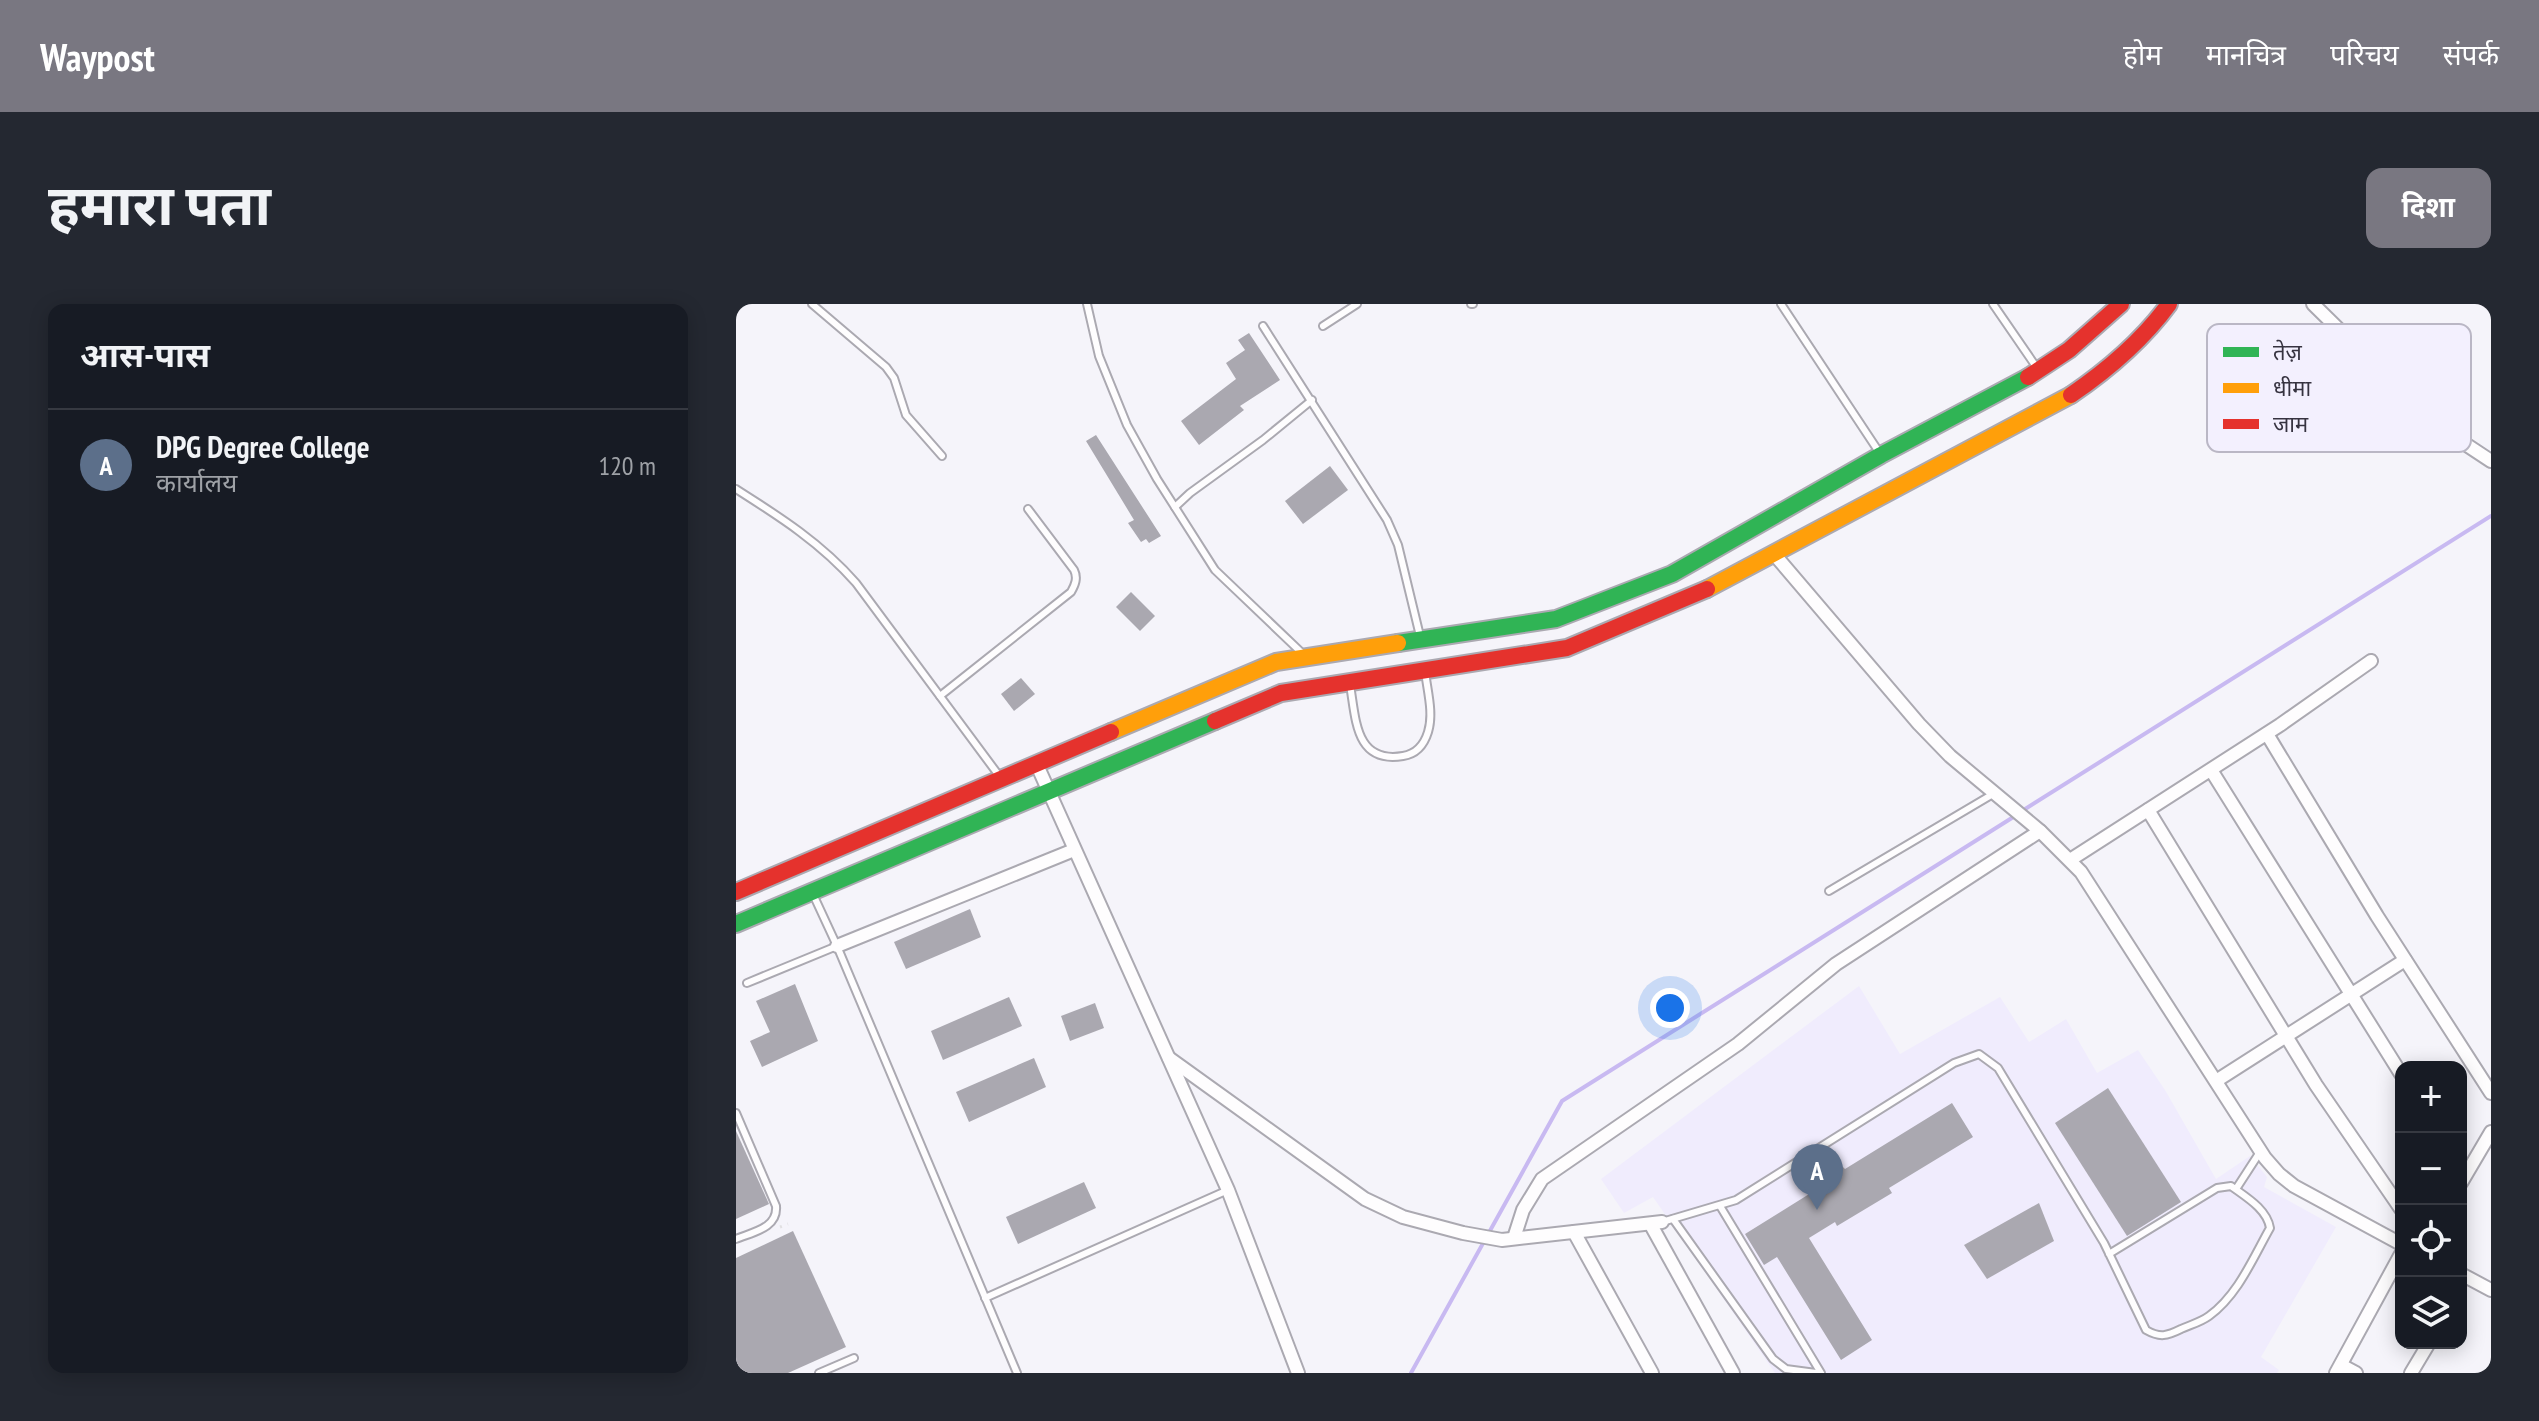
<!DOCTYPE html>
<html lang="hi">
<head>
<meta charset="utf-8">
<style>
	body { margin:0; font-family:"PT Sans Narrow","Noto Sans Devanagari",sans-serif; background:#242831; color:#f1f3f6 }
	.controls { position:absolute; right:24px; bottom:24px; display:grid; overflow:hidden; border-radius:16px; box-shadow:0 4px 20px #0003 }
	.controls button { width:72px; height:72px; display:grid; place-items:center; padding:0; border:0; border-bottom:2px solid #363941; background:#171b24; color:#f1f3f6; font:40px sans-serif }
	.you { position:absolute; left:934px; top:704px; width:28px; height:28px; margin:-20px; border:6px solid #fff; border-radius:50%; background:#1a73e8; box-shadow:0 0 0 12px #1a73e833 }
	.badge { display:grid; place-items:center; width:52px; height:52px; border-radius:50%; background:#797781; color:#fff; font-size:26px; font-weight:700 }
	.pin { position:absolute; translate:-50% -66px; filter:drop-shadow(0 2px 4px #0008) }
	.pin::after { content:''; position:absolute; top:42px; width:28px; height:24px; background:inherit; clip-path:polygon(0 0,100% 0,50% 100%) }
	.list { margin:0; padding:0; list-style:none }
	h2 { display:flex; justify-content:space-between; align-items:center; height:104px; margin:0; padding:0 32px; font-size:34px }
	h2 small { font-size:26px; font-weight:400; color:#9ea1a6 }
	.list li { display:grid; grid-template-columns:52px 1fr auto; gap:24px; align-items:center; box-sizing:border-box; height:112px; padding:0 32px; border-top:2px solid #363941 }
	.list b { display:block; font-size:30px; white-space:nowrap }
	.list p { margin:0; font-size:26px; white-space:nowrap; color:#9ea1a6 }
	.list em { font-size:26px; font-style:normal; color:#9ea1a6 }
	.icon { flex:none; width:44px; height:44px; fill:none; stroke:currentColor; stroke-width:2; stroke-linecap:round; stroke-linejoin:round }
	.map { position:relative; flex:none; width:1755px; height:1069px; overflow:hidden; border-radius:16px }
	header { display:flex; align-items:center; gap:48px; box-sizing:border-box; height:112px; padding:0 40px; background:#797781; color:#fff }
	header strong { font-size:38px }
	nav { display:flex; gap:44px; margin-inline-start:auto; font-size:28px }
	.intro { display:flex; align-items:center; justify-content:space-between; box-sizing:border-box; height:192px; padding:0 48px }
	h1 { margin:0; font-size:56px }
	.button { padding:20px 36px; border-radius:16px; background:#797781; color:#fff; font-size:28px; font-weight:700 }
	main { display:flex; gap:48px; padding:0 48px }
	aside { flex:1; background:#171b24; border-radius:16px; box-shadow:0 4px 20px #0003 }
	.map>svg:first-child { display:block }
</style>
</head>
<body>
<header>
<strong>Waypost</strong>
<nav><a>होम</a><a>मानचित्र</a><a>परिचय</a><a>संपर्क</a></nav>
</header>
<div class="intro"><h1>हमारा पता</h1><a class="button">दिशा</a></div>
<main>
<aside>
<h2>आस-पास<small></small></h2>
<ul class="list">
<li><span class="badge" style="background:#5c6f8a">A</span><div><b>DPG Degree College</b><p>कार्यालय</p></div><em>120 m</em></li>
</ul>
</aside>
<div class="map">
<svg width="1755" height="1069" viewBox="0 0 1755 1069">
	<rect width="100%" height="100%" fill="#f5f4fa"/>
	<path fill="#f0ecfd" d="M1123 682 1164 750 1264 693 1293 738 1330 715 1361 769 1402 746 1429 786 1480 875 1514 852 1531 873 1528 883 1600 923 1525 1053 1543 1066 1541 1069H1039L917 893 888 909 865 875Z"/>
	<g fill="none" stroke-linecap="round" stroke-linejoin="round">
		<g stroke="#c8b9f1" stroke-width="4">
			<path d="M1286 507 1755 212"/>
			<path d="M675 1069 826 797 1279 512"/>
		</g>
	</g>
	<g fill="#aaa8b0">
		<path d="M513 29 544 76 504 102 508 106 463 141 445 117 500 75 490 59 509 46 502 36Z"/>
		<path d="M360 131 425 232 413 239 410 235 405 238 392 219 398 216 350 137Z"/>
		<path d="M594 162 612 186 567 220 549 197Z"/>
		<path d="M395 288 419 312 404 327 380 303Z"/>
		<path d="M285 374 299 390 278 407 265 390Z"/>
		<path d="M234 605 245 633 170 665 158 638Z"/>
		<path d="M59 680 82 737 26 763 14 737 34 728 20 697Z"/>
		<path d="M273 693 286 722 207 756 195 727Z"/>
		<path d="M359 699 368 724 334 737 325 712Z"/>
		<path d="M298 754 310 783 233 818 220 788Z"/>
		<path d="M1372 784 1445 898 1391 932 1319 819Z"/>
		<path d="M1216 799 1237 833 1153 884 1156 889 1101 922 1099 918 1073 934 1136 1036 1105 1056 1041 953 1028 961 1009 930 1094 877 1090 871 1094 862 1104 860 1109 865Z"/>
		<path d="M0 827 33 900 0 915Z"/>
		<path d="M348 878 360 904 282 940 270 913Z"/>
		<path d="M1303 899 1318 937 1251 975 1228 941Z"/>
		<path d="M57 927 110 1043 52 1069H5L0 1058V954Z"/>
	</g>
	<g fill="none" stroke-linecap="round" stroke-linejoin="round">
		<g stroke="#aba9b1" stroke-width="10">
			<g id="lane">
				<path d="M76 0 150 63 158 74 170 111 206 152"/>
				<path d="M351 0 363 52 391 121 421 175 479 266 568 351"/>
				<path d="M735 0H737"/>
				<path d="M1045 0 1145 151"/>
				<path d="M1257 0 1301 64"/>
				<path d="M527 22 651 216 662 241 684 332"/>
				<path d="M587 22 621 0"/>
				<path d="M0 185C44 213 85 239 120 279L264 473"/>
				<path d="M439 203 454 189 527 136 576 96"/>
				<path d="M614 381C620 415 619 460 667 452 680 450 688 441 692 428 698 409 691 386 689 367"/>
				<path d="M204 392 335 288C339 281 342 274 338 266L292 205"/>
				<path d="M1093 587 1257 490"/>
				<path d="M76 588 101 642 281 1069"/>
				<path d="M11 679 101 642"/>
				<path d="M0 809 40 902C42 924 17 928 0 935"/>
				<path d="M1500 885 1524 848"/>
				<path d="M984 902 1085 1069"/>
				<path d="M937 915 1037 1055 1050 1065 1080 1069"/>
				<path d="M926 918 1000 896 1218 759 1243 750 1262 764 1368 939 1410 1026C1424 1034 1431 1032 1445 1025 1454 1021 1465 1018 1473 1012 1502 991 1517 954 1534 924 1531 905 1510 893 1495 882L1481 884 1373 950"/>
				<path d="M249 994 492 886"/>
				<path d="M83 1069 118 1054"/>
			</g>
		</g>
		<g stroke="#aba9b1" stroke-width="16">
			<g id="street">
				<path d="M1577 0 1699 120 1755 157"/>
				<path d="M1038 250 1183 420 1214 452 1304 527 1345 568 1529 854 1543 870 1558 882 1665 940"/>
				<path d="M1531 430 1641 612 1755 789"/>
				<path d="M301 461 492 886 562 1069"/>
				<path d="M1475 466 1665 770"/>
				<path d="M1412 506 1580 781 1665 905"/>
				<path d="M1334 556 1544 421 1635 357"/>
				<path d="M101 642 338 546"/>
				<path d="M433 754 629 895 667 913 727 929 766 936 926 918"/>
				<path d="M1480 777 1669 656"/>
				<path d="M1725 879 1755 828"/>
				<path d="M915 921 997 1069"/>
				<path d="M838 928 916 1069"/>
				<path d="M778 934 787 906 806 875 1002 740 1100 660 1304 527"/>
				<path d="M1725 970 1755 986"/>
				<path d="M1605 1061 1620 1069"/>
				<path d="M1600 1069 1665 950"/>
				<path d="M1675 1069 1693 1039"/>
			</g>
		</g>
		<g stroke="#aba9b1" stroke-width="20">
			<g id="fast">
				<path d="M662 339 820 315 936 270 1145 151 1292 73"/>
				<path d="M0 620 479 417"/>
			</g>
		</g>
		<g stroke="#aba9b1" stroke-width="20">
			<g id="slow">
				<path d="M971 285 1335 91"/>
				<path d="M375 428 540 358 662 339"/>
			</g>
		</g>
		<g stroke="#aba9b1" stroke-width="20">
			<g id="jam">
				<path d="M1292 73 1333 46 1385 0"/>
				<path d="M1335 91C1373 65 1406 37 1433 0"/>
				<path d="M479 417 545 389 831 344 971 285"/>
				<path d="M0 588 375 428"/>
			</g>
		</g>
		<path stroke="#e1e0e2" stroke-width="3" stroke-dasharray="2 6" stroke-linecap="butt" d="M44 923 52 920"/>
		<use href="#lane" stroke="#fefdfe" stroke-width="6"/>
		<use href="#street" stroke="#fefdfe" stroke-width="12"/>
		<use href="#fast" stroke="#30b455" stroke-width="16"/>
		<use href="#slow" stroke="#ff9f0a" stroke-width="16"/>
		<use href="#jam" stroke="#e5322d" stroke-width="16"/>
	</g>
	<rect x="1471" y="20" width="264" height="128" rx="12" fill="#f3f0fe" stroke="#bab7c5" stroke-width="2"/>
	<rect x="1487" y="43" width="36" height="10" fill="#30b455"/>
	<rect x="1487" y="79" width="36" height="10" fill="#ff9f0a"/>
	<rect x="1487" y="115" width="36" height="10" fill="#e5322d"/>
	<g font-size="22" fill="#363340">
		<text x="1537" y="56">तेज़</text>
		<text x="1537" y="92">धीमा</text>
		<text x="1537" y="128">जाम</text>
	</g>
</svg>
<div class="controls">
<button>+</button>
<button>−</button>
<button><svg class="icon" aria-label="locate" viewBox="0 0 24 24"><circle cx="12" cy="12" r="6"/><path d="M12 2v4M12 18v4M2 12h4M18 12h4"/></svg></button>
<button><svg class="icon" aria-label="layers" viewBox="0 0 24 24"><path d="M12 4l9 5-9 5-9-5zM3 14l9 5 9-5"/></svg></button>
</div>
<div class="you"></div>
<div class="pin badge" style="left:1081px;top:906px;background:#5c6f8a">A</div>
</div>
</main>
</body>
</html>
